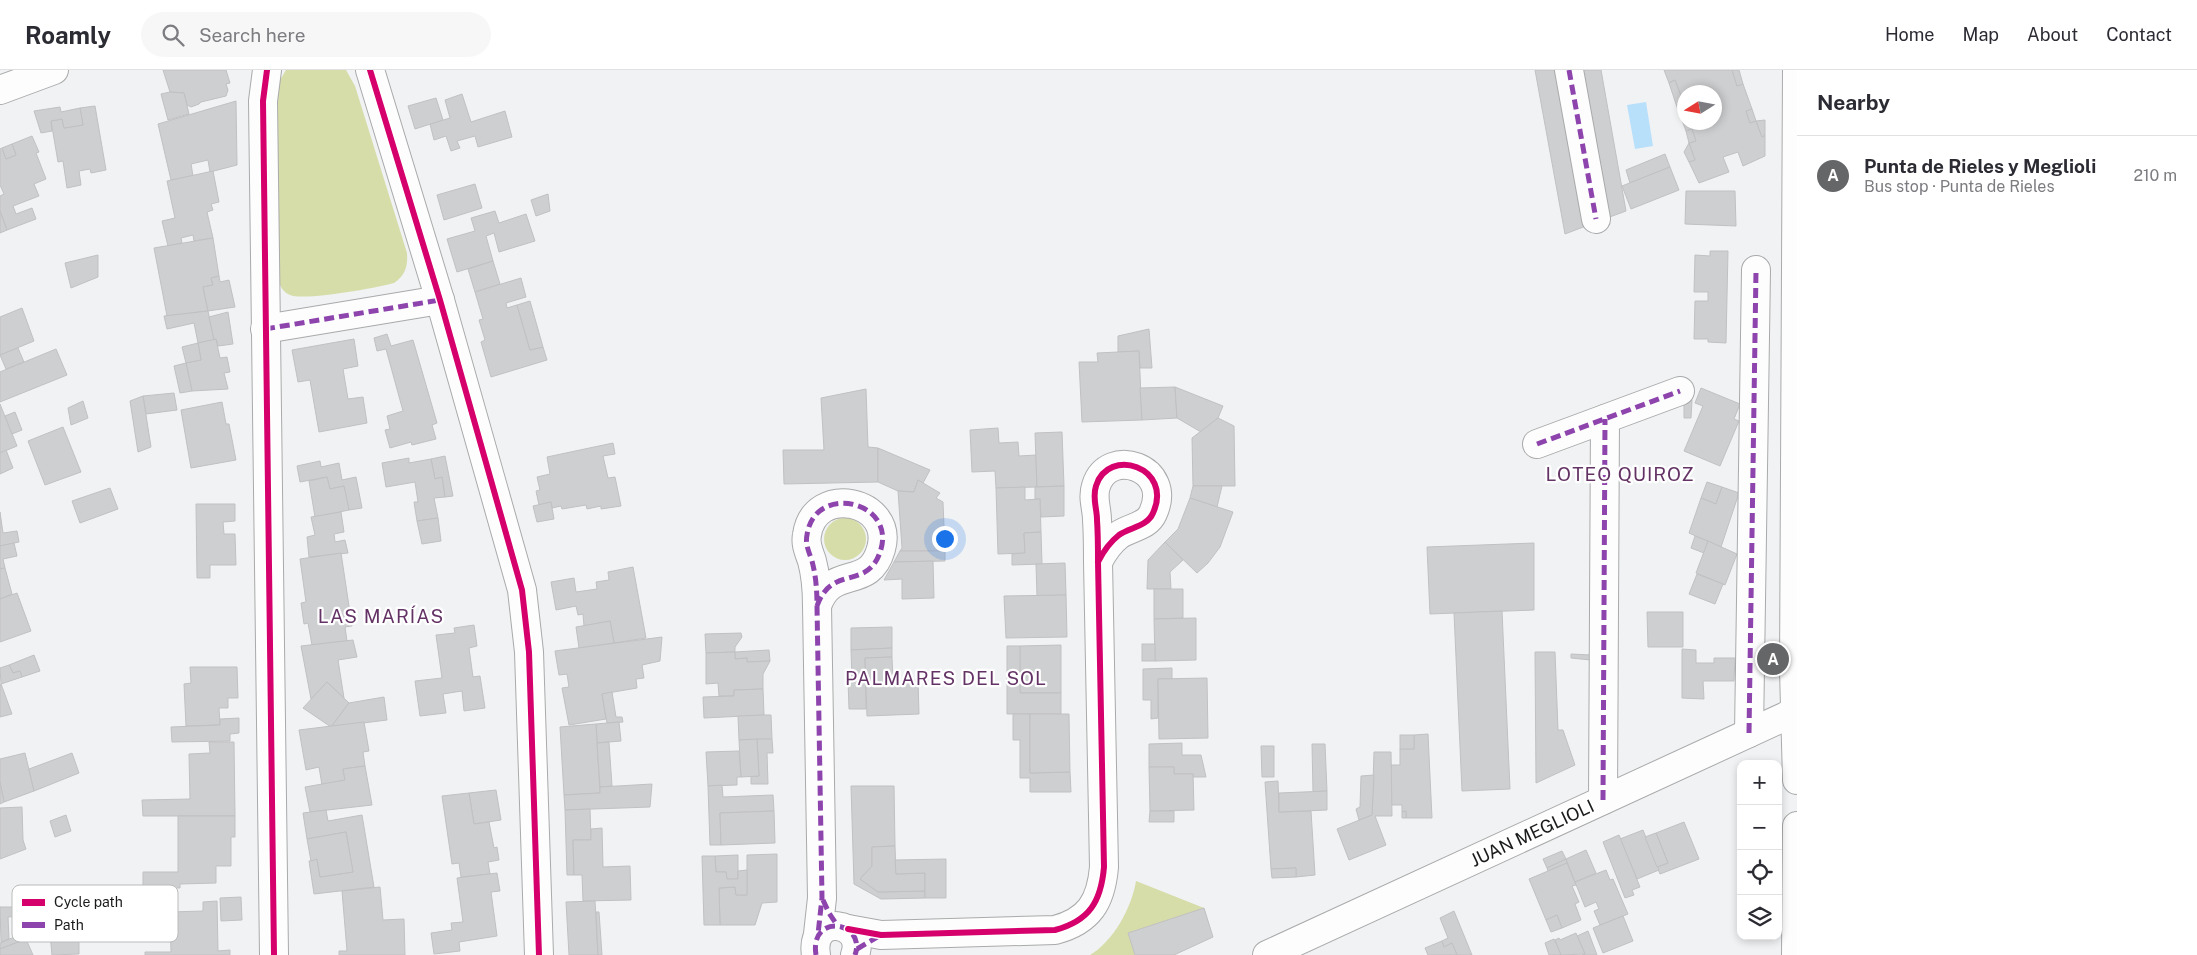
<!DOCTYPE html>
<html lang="en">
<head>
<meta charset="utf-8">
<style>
	body { margin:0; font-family:"Public Sans",sans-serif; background:#f7f7f7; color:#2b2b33 }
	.controls { position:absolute; right:15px; bottom:15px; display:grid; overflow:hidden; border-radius:10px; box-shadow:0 2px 8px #0003 }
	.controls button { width:45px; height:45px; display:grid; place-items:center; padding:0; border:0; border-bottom:1px solid #e1e1e2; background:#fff; color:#2b2b33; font:25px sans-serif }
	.compass { position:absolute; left:1677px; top:15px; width:45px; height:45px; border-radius:50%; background:#fff; box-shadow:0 2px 8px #0003; rotate:259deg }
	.you { position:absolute; left:944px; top:468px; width:18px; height:18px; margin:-12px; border:4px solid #fff; border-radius:50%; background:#1a73e8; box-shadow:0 0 0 8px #1a73e833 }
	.badge { display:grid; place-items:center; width:32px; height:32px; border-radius:50%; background:#656668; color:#fff; font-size:16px; font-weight:700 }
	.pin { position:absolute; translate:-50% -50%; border:2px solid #fff; box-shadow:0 1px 5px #0006 }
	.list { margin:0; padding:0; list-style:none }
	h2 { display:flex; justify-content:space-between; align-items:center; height:65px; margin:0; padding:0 20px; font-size:21px }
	h2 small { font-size:16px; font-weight:400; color:#7c7c81 }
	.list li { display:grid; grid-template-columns:32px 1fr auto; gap:15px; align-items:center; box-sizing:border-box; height:80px; padding:0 20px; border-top:1px solid #e1e1e2 }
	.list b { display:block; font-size:19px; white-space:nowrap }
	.list p { margin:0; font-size:16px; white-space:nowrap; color:#7c7c81 }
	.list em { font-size:16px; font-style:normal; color:#7c7c81 }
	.icon { flex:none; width:28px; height:28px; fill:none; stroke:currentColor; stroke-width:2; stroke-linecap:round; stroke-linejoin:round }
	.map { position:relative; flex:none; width:1797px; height:885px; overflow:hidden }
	header { display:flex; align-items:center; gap:30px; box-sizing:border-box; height:70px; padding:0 25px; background:#fff; border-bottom:1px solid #e1e1e2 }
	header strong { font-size:24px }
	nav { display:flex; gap:28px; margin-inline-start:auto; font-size:18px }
	.search { width:350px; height:45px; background:#f7f7f7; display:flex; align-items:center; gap:12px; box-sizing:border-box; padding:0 18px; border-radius:28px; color:#7c7c81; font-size:19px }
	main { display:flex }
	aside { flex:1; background:#fff }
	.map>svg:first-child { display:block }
</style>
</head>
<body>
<header>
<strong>Roamly</strong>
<div class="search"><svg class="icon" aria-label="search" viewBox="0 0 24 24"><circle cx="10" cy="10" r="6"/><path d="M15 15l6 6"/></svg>Search here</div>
<nav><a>Home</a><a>Map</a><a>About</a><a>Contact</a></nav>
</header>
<main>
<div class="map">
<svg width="1797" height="885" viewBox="0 0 1797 885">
	<rect width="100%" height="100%" fill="#f0f2f4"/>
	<g fill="#d7dda9">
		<path d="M286 0H346L355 16 407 183C408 197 405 205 394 213 377 218 304 231 290 225 283 222 281 217 278 211L276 17Z"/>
		<circle cx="845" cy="469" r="21"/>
		<path d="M1136 811 1204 838 1213 867 1174 885H1090C1113 872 1132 837 1136 811Z"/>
	</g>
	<path fill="#b9e0fb" d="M1646 32 1653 76 1635 79 1627 35Z"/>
	<g fill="#cecfd1" stroke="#c1c1c3" fill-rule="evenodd">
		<path d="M163 0H226L230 13 226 14 228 20 226 26 201 32 199 34 191 37 187 35 184 23 170 22Z"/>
		<path d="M1535 0H1557L1586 156 1565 164Z"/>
		<path d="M1580 0H1601L1626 141 1607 148Z"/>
		<path d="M1664 0H1732L1737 16 1743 14 1752 39 1746 41 1750 53 1756 51 1762 67 1765 65V86L1743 96 1738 82 1723 87 1729 102 1699 113 1689 92 1695 90 1689 73 1696 71 1692 59 1686 61 1677 37 1684 34 1675 10 1669 13ZM1684 22H1714V52H1684Z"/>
		<path d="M1732 0H1739L1743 14 1737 16Z"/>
		<path d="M1675 10 1684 34 1677 37 1669 13Z"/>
		<path d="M170 22 184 23 189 44 168 50 161 24Z"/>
		<path d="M462 24 471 52 505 41 512 67 478 77 475 66 457 71 460 78 451 81 446 66 434 70 430 54 450 48 445 30Z"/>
		<path d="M436 28 443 50 415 59 408 36Z"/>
		<path d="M236 31 237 95 210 102 208 90 191 94 193 106 171 110 158 54Z"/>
		<path d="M95 36 106 100 91 103 90 99 79 101 81 115 67 118 63 91 58 92 51 51 62 49 64 58 83 55 80 38Z"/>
		<path d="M60 37 61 42 80 38 83 55 64 58 62 49 51 51 52 61 41 63 34 41Z"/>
		<path d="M1752 39 1756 51 1750 53 1746 41Z"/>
		<path d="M1765 50V65L1762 67 1756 51Z"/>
		<path d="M1692 59 1696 71 1689 73 1686 61Z"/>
		<path d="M32 66 39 82 36 83 46 109 34 114 39 126 13 136 16 144 32 138 36 149 7 160 0 141V126L4 124 0 115V79L2 78 6 89 16 85 12 74Z"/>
		<path d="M1689 73 1695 90 1689 92 1684 82Z"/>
		<path d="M12 74 16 85 6 89 2 78Z"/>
		<path d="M1665 84 1670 97 1630 113 1626 100Z"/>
		<path d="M1670 97 1679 120 1631 139 1622 116Z"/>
		<path d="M213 101 219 132 211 134 213 140 207 142 213 168 194 171 193 165 181 168 182 173 168 176 162 151 175 148 167 111Z"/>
		<path d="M475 114 482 138 444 150 437 125Z"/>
		<path d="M1686 121H1735L1736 156 1685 154Z"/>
		<path d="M548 124 550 141 536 146 531 130Z"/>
		<path d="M0 141 7 160 0 163Z"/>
		<path d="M495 141 499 153 526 144 535 171 499 182 494 163 486 166 493 191 457 202 447 169 475 161 471 148Z"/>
		<path d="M213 168 219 206 211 208 213 215 203 217 208 241 167 246 154 178Z"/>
		<path d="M1710 181H1728L1726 273 1708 272V269H1694L1695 231H1708V222H1694L1695 185 1710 186Z"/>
		<path d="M98 185V207L71 218 65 193Z"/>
		<path d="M493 191 500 214 475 222 468 199Z"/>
		<path d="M219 206 220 212 229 210 235 237 208 241 203 217 213 215 211 208Z"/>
		<path d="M521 208 526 227 506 233 507 238 517 235 530 280 543 277 547 290 491 307 481 272 485 270 479 250 483 249 475 222Z"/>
		<path d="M530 231 543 277 530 280 517 235Z"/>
		<path d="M22 238 34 271 0 285V247Z"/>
		<path d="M208 241 214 270 198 273 194 253 167 259 164 246Z"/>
		<path d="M228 242 233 274 218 276 216 269 214 270 209 247Z"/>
		<path d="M1149 259 1152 298H1140L1139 281 1118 282V266Z"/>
		<path d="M387 264 391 276 413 270 437 353 432 355 436 369 412 375 411 372 390 378 385 360 390 359 387 346 403 341 386 279 377 281 374 268Z"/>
		<path d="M216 269 220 288 227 287 230 302 224 303 228 319 192 321 186 293 201 290 198 273Z"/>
		<path d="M354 269 358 296 343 299 348 329 363 327 367 353 319 362 310 310 298 312 292 280Z"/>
		<path d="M198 273 201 290 186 293 182 277Z"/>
		<path d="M18 278 24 292 6 299 0 285Z"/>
		<path d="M56 279 67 305 0 332V302Z"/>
		<path d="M1139 281 1142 350 1082 352 1079 292H1098L1097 283Z"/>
		<path d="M186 293 192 321 180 323 174 296Z"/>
		<path d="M1175 317 1177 348 1142 350 1140 318Z"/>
		<path d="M1175 317 1223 336 1218 348 1201 362 1177 348Z"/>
		<path d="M1701 318 1740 334 1734 349 1739 351 1720 396 1684 381 1703 336 1695 333Z"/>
		<path d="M866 319 868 377 878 378V412L784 414 783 380H824L821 328Z"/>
		<path d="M174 323 177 340 146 344 143 326Z"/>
		<path d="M143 326 151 377 138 382 130 331Z"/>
		<path d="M1684 330H1692L1691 348H1684Z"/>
		<path d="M83 331 88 348 71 355 68 338Z"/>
		<path d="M222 332 226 354H229L236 390 191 398 181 340Z"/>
		<path d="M0 334 17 376 0 383Z"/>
		<path d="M15 342 22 360 12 364 5 346Z"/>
		<path d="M1218 348 1234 356 1235 416H1193L1192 368Z"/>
		<path d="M63 357 81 402 45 415 28 371Z"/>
		<path d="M998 358 999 373 1018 372 1019 386 1036 385 1037 417 996 418 995 401 972 402 970 360Z"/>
		<path d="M1062 362 1064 416 1037 417 1035 363Z"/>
		<path d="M613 373 615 384 603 386 608 408 615 407 621 436 601 439V436L587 439 586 435 562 439 561 436 552 438 551 432 539 435 536 421 540 420 537 407 550 404 547 387Z"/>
		<path d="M878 378 930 400 923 413 918 410 914 422 898 421 878 412Z"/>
		<path d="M6 380 13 398 0 404V383Z"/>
		<path d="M445 386 453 426 445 427 442 407 435 409 431 389Z"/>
		<path d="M409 388V393L431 389 435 409 442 407 445 427 434 428 438 448 417 451 414 432H418L415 412 386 417 382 393Z"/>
		<path d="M320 391 321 397 339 393 342 410 356 407 362 438 349 440 344 416 330 419 327 407 300 412 297 396Z"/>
		<path d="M327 407 330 419 344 416 349 440 315 447 309 411Z"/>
		<path d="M918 410 940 423 936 428 943 432 945 481H900L902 478 898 421 914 422Z"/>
		<path d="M1707 412 1722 417 1716 434 1701 428Z"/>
		<path d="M1064 416V446L1041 447 1040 429H1035V417Z"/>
		<path d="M1193 416H1222L1217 437 1190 428Z"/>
		<path d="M1025 417V430L1040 429 1041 462 1024 463 1025 483 998 484 996 418Z"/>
		<path d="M1722 417 1739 423 1721 477 1689 463 1701 428 1716 434Z"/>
		<path d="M110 418 118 439 80 453 72 431Z"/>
		<path d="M1190 428 1233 442 1220 477 1208 493 1197 503 1165 472 1178 459Z"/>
		<path d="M551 432 554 449 537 452 533 436Z"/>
		<path d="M196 434H235V451L223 452 224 464H235L236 495H210V508H197Z"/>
		<path d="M0 442 3 463 17 461 19 472 0 476Z"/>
		<path d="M341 442 344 462 334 464 335 472 345 470 348 483 309 487 307 467 315 465 311 447Z"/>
		<path d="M438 448 441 471 422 474 417 451Z"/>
		<path d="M1041 462 1042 494 1012 495V484L1025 483 1024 463Z"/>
		<path d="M1695 466 1708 471 1704 483 1691 478Z"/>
		<path d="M1708 471 1737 484 1725 515 1696 503Z"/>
		<path d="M1165 472 1183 490 1170 502 1171 519H1147L1148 490Z"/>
		<path d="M14 473 17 486 3 489 5 498 0 499V476Z"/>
		<path d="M1534 473V540L1430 544 1427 477Z"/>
		<path d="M900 481H945V491L894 492Z"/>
		<path d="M341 483 352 556 345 557 347 571 312 575 308 553 304 554 301 533 306 532 300 489Z"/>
		<path d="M933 491 934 528 902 529V509L884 510 894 492Z"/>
		<path d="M1065 493 1066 525 1037 526 1036 494Z"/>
		<path d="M633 497 646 568 614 573 610 551 584 556 583 544 578 545 576 536 556 540 551 512 574 508 576 522 597 519 596 512 609 510 608 502Z"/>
		<path d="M5 498 12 524 0 529V499Z"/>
		<path d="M1697 504 1723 514 1715 534 1689 524Z"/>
		<path d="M1154 519H1183V548L1154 549Z"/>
		<path d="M17 523 31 561 0 572V529Z"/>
		<path d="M1066 525 1067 567 1006 568 1004 526Z"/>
		<path d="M1502 541 1510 719 1462 721 1454 543Z"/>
		<path d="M1647 542H1683V577H1648Z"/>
		<path d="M1196 548V590L1155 591 1154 549Z"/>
		<path d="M610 551 614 573 579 578 576 557Z"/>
		<path d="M474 555 477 576 469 578 473 607 480 606 485 638 464 641 462 621 443 624 446 643 420 646 415 611 442 608 436 565 455 563 454 558Z"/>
		<path d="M892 557V578L851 580V558Z"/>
		<path d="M741 563 742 567 735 577V582L706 583 705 564Z"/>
		<path d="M662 567 660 591 642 595 644 608 636 609 637 618 602 624 606 649 569 655 562 618 569 617 567 604 559 605 555 581Z"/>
		<path d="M353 570 357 587 338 590 344 628 327 612 311 629 301 576Z"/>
		<rect x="1142" y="574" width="13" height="17"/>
		<path d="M1061 575V623H1020V576Z"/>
		<path d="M1007 576H1020V623H1061V644H1007Z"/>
		<path d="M892 578V587L865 588 866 639H849L848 610H852L851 580Z"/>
		<path d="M1682 579 1696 580V593H1714V588H1735L1734 611H1703L1704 629 1682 628Z"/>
		<path d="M769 580 770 591 747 592V588L735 589V582Z"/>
		<path d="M735 582V589L747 588V592L770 591 763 604V619L734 620V626H719L718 613 706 614V583Z"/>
		<path d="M1535 582H1555L1558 660H1563L1575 695 1536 713Z"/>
		<path d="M1571 584 1591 585V590L1571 588Z"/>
		<path d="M34 585 40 601 22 607 20 601 13 603 9 595Z"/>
		<path d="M892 587 893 611 918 610 919 644 867 646 865 588Z"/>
		<path d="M9 595 13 603 20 601 22 607 1 614 0 598Z"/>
		<path d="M190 597H237L238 628H228V638H219L220 655 186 656 184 614 191 613Z"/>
		<path d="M1172 598V609H1158V648L1151 649V630H1143V599Z"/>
		<path d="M1207 608 1208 668 1159 669 1158 609Z"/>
		<path d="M327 612 349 633 331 657 303 638Z"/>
		<path d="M1 614 12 644 0 647V615Z"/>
		<path d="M763 619 764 645 704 648 703 627 734 626V620Z"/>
		<path d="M612 622 616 647H622L623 652 607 653 602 624Z"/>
		<path d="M384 627 387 650 331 657 349 633Z"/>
		<path d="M1013 644H1030V703L1070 702 1071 722H1030V708H1020V670H1013Z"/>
		<path d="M1030 644H1069L1070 702 1030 703Z"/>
		<path d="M764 645H771L772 669 739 670 738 646Z"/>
		<path d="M239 648V663L230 664V671L172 672 171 657 220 655V649Z"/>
		<path d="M364 652 369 681 363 682 365 696 343 699 345 710 322 715 319 697 306 700 299 660Z"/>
		<path d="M619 652 621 671 597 673 596 654Z"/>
		<path d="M596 654 600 723 564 725 560 657Z"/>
		<path d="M1428 664 1432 748H1406V741L1402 742V735H1391V695H1400V679H1414V665Z"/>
		<rect x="1400" y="665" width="14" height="14"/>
		<path d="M757 669H772L773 683H767L768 714H751V706H759Z"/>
		<path d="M757 669 759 706 741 707 739 670Z"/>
		<path d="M209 672H234L235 746H143L142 730 190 729 189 684 210 683Z"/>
		<path d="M609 672 612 716 600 717 597 673Z"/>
		<path d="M1182 673V685H1201L1206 707H1193V704H1174V697H1149V674Z"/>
		<path d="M1312 674H1325L1327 721 1313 722Z"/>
		<path d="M1261 676H1274V707H1262Z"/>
		<path d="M739 681 741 707H737V715L708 716 706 682Z"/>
		<path d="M1374 682H1391L1392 746H1375L1386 775 1349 790 1337 759 1372 745Z"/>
		<path d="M25 683 34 721 4 732 0 712V689Z"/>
		<path d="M72 683 79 703 34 721 29 699Z"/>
		<path d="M365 696 372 735 310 742 305 717 345 710 343 699Z"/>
		<path d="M1149 697H1174V704H1193L1194 740 1150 741Z"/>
		<path d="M1374 705 1372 745 1359 750 1356 739 1360 737 1361 706Z"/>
		<path d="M1278 711 1279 742 1311 741 1315 805 1296 807V798L1271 799 1265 712Z"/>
		<path d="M0 712 4 732 0 734Z"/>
		<path d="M652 714 650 737 565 740 564 725 600 723V717Z"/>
		<path d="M722 715 723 727 773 725 774 741 720 743 721 775H710L708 716Z"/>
		<path d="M851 716H894L895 776 872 777V796L860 809 878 822 925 821V828L881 829 854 814Z"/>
		<path d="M496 720 501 750 474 754 469 723Z"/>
		<path d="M1327 721V740L1279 742V723Z"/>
		<path d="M469 723 474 754 489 752 494 778 497 777 499 790 488 792 490 804 461 807 459 793 452 794 442 726Z"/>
		<path d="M22 737 23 770 26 779 0 789V738Z"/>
		<path d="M590 739 591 770H573L574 805H567L565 740Z"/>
		<path d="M326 740 328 751 362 745 374 817 314 824 309 791 317 789 320 807 353 802 346 762 307 769 303 743Z"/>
		<path d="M774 741 775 773 721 775 720 743Z"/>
		<path d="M1150 741H1174V752H1149Z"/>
		<path d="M1406 741V748H1402V742Z"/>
		<path d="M66 745 71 761 55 767 50 751Z"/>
		<path d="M178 746H235V767H231V796H216V813L180 814V818L143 817V802H178Z"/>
		<path d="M1684 752 1699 789 1660 804 1657 797 1668 793 1656 763Z"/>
		<path d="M602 758 603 797 630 796 631 830 583 831 582 805H574L573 770H591V759Z"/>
		<path d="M1643 760 1659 800 1637 809 1620 769Z"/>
		<path d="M346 762 353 802 320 807 317 789 311 791 307 769Z"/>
		<path d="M1656 763 1668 793 1657 797 1645 767Z"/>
		<path d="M1619 765 1640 817 1632 820 1634 825 1625 828 1603 772Z"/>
		<path d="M895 776 896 804 925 803V821L878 822 860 809 872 796V777Z"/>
		<path d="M1586 780 1596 803 1575 812 1566 789Z"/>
		<path d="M1562 781 1566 789 1547 798 1543 789Z"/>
		<path d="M777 784V832L762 833 755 855H720L719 818 735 817 736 825H747V785Z"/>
		<path d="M738 785V809H727L726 802H716L715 786Z"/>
		<path d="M702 786H715L716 802H726L727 809H738V801L747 800V825H736L735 817 719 818 720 855H704Z"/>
		<path d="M946 789V828H925V803L896 804 895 790Z"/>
		<path d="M1566 789 1567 793 1548 801 1547 798Z"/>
		<path d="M1567 793 1576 815 1572 816 1579 832 1575 834 1581 850 1562 858 1557 845 1546 850 1529 809Z"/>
		<path d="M1296 798V807L1272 808 1271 799Z"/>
		<path d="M1606 800 1610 810 1613 809 1628 844 1600 855 1594 841 1599 839 1596 832 1585 837 1575 812Z"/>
		<path d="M497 803 500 821 491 822 497 866 459 872 460 881 434 884 431 863 452 860 451 853 463 852 457 808Z"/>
		<path d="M380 817 383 850 404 849 405 885H339V881H347L342 821Z"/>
		<path d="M241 827 242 850 221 851 220 828Z"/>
		<path d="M217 831 218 881 230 880V885H145V882H171L170 842 203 841V832Z"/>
		<path d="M595 831 598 885H569L566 832Z"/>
		<path d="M0 837H19L20 846 8 847 9 869 1 872Z"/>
		<path d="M1204 838 1213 867 1174 885H1135L1128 863Z"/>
		<path d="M82 840 83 867 79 869V884L52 885 49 853Z"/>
		<path d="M1454 841 1472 885H1457L1452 873 1444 877 1442 871 1448 868 1440 848Z"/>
		<path d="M596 842H599L602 885H598Z"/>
		<path d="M1557 845 1562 858 1551 862 1546 850Z"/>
		<path d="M1623 846 1633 871 1603 883 1593 858Z"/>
		<path d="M1588 861 1597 885H1582L1585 884 1577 866Z"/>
		<path d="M24 863 26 869 0 879V873Z"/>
		<path d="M1576 863 1585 884 1561 885 1555 870 1559 868 1560 870Z"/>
		<path d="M26 869 33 885H0V879Z"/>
		<path d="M1554 869 1561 885H1549L1545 873Z"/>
		<path d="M1442 871 1444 877 1452 873 1457 885H1428L1425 878Z"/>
	</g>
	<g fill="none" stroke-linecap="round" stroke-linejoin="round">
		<g stroke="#a9aaab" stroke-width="30">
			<g id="minor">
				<path d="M267 0 263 31 274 885"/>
				<path d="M370 0 440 230 522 520 529 582 539 885"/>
				<path d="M1569 0 1596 149"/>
				<path d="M1797 0 1794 600 1797 710"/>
				<path d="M0 20 54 0"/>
				<path d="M265 259 440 230"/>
				<path d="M1537 374 1680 321"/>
				<path d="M817 536C832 493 869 522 881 479 895 430 814 413 807 465 805 474 809 482 812 491 816 506 817 521 817 536L822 828 818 864"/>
				<path d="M1749 663 1756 200"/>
				<path d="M1603 730 1605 349"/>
				<path d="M848 859 881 865 1055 860C1089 851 1101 832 1104 797L1098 492C1098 478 1098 464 1097 450 1097 438 1092 428 1096 416 1108 376 1174 397 1153 443 1147 457 1130 457 1119 465 1110 472 1103 482 1098 492"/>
				<path d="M816 885C809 842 867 851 855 885"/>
				<path d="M1796 885 1797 756"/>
			</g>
		</g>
		<g stroke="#a9aaab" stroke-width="30">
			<path id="major" d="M1267 885 1797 641"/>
		</g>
		<use href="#minor" stroke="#fdfdfd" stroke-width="28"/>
		<use href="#major" stroke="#fdfdfd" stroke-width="28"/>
		<g stroke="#8e44ad" stroke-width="5" stroke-dasharray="10 5" stroke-linecap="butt">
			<path d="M1569 0 1596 149"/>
			<path d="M265 259 440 230"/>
			<path d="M1537 374 1680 321"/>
			<path d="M817 536C832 493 869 522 881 479 895 430 814 413 807 465 805 474 809 482 812 491 816 506 817 521 817 536L822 828 818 864"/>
			<path d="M1749 663 1756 200"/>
			<path d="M1603 730 1605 349"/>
			<path d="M823 830 829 843 837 855"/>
			<path d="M857 879 879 866"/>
			<path d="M816 885C809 842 867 851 855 885"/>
		</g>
		<g stroke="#fff" stroke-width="9">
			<g id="cycleway">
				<path d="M267 0 263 31 274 885"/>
				<path d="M370 0 440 230 522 520 529 582 539 885"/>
				<path d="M848 859 881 865 1055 860C1089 851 1101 832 1104 797L1098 492C1098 478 1098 464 1097 450 1097 438 1092 428 1096 416 1108 376 1174 397 1153 443 1147 457 1130 457 1119 465 1110 472 1103 482 1098 492"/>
			</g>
		</g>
		<use href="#cycleway" stroke="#d6006c" stroke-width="6"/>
	</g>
	<g text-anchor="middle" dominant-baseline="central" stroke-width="4.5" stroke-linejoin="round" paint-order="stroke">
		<g font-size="18" fill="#1a1b1c" stroke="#fff">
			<text transform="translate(1532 763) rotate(-25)">JUAN MEGLIOLI</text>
		</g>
		<g font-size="19" letter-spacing="1" fill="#643365" stroke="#fff">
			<text x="1620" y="404">LOTEO QUIROZ</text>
			<text x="381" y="546">LAS MARÍAS</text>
			<text x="946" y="608">PALMARES DEL SOL</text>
		</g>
	</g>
	<rect x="12" y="815" width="166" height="57" rx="8" fill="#fff" stroke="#babbbb" stroke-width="1"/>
	<rect x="22" y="829" width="23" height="7" fill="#d6006c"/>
	<rect x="22" y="852" width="23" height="6" fill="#8e44ad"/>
	<g font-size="14" fill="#1a1b1c">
		<text x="54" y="837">Cycle path</text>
		<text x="54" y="860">Path</text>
	</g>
</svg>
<div class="controls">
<button>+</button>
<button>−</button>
<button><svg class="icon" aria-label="locate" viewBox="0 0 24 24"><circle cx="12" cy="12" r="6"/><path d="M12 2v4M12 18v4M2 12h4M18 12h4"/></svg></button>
<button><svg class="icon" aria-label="layers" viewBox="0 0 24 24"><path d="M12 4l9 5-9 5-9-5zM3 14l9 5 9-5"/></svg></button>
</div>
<svg class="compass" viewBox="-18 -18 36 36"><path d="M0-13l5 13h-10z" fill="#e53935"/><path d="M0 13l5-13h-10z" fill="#7c7c81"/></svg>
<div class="you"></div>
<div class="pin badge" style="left:1773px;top:589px">A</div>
</div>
<aside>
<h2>Nearby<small></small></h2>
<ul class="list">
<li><span class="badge">A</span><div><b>Punta de Rieles y Meglioli</b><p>Bus stop · Punta de Rieles</p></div><em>210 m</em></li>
</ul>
</aside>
</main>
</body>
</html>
